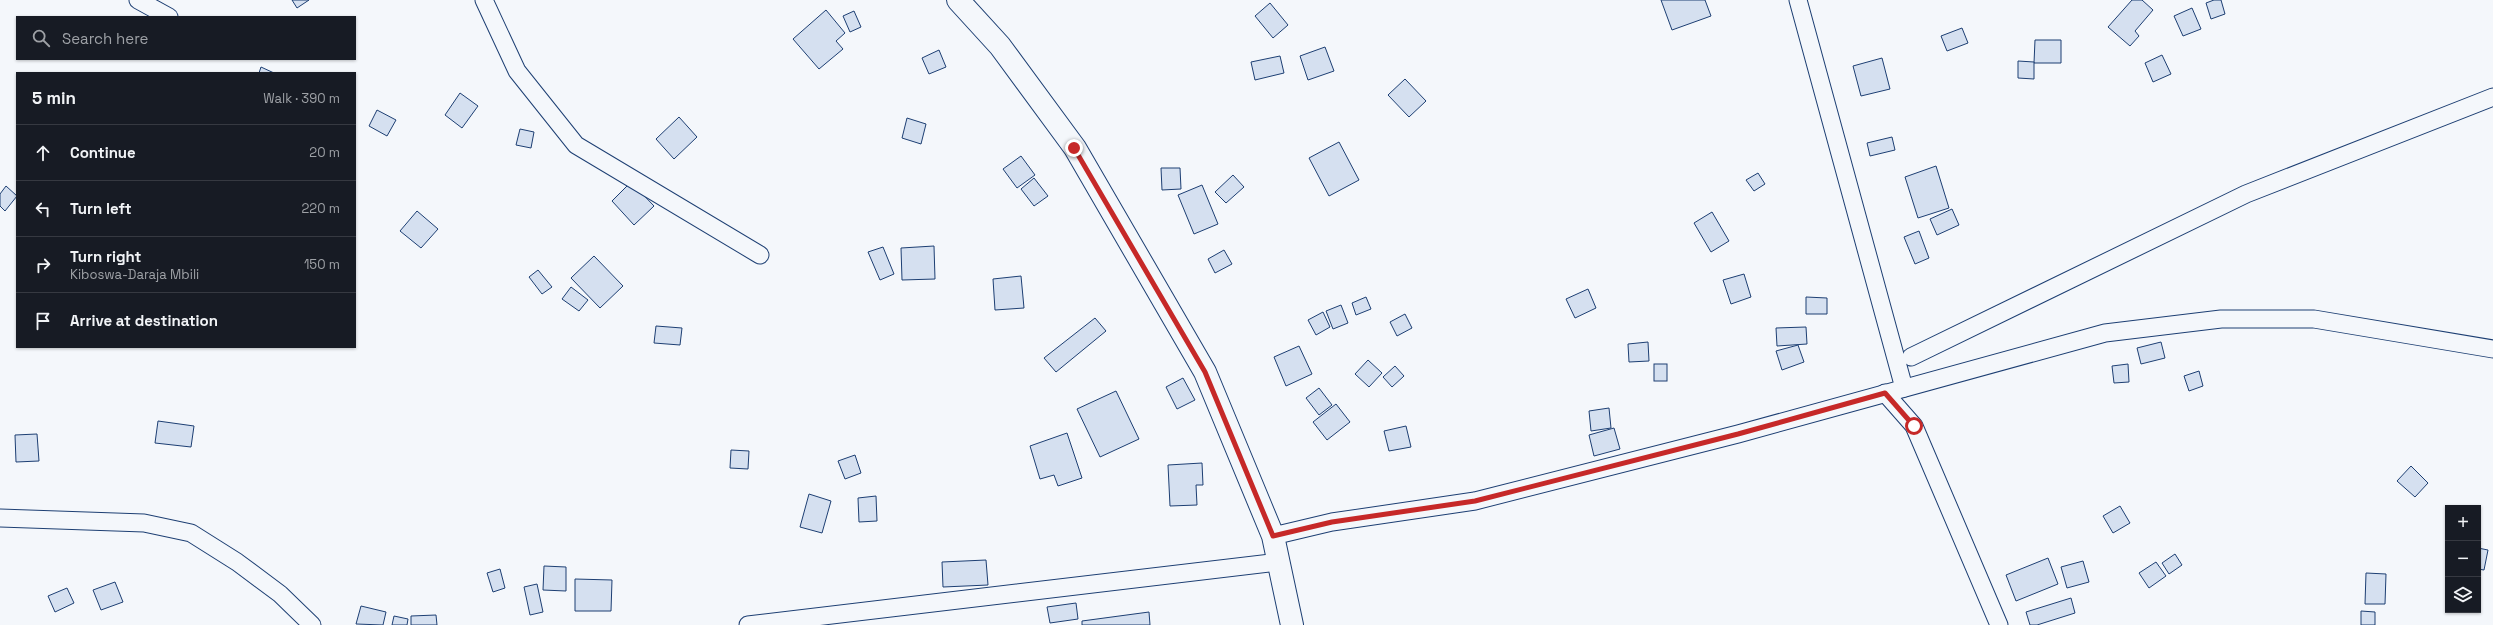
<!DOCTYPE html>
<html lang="en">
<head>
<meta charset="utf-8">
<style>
	body { margin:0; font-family:"Space Grotesk",sans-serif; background:#20242c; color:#f1f3f6 }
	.controls { position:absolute; right:12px; bottom:12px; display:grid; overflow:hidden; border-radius:0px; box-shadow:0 1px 3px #0004 }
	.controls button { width:36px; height:36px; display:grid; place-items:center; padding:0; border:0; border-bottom:1px solid #363941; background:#171b24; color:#f1f3f6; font:20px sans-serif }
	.stop { position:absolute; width:12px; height:12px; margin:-9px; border:3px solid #c62828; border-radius:50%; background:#fff }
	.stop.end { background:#c62828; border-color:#fff; box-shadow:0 1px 4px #0008 }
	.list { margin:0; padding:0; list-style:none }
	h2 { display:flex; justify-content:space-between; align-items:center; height:52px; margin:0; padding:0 16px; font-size:17px }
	h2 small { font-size:13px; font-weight:400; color:#9ea1a6 }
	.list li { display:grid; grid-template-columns:26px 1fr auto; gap:12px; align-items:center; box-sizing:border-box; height:56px; padding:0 16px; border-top:1px solid #363941 }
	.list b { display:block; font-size:15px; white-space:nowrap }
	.list p { margin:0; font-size:13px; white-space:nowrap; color:#9ea1a6 }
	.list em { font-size:13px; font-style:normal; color:#9ea1a6 }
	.icon { flex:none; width:22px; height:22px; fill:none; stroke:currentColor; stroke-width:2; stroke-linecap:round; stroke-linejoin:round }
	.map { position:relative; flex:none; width:2493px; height:625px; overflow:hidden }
	.search { position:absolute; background:#171b24; box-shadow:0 1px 3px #0004; left:16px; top:16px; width:340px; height:44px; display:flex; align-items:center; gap:10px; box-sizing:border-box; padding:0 14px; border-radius:0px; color:#9ea1a6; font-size:15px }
	.panel { position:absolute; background:#171b24; box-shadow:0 1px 3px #0004; left:16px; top:72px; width:340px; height:276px; border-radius:0px }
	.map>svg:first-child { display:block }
</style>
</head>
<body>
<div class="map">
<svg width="2493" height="625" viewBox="0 0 2493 625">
	<rect width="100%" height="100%" fill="#f4f7fb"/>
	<g fill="#d5e0f0" stroke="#1d3f73">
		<path d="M292 0H309L297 8Z"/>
		<path d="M1661 0H1705L1711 16 1672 30Z"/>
		<path d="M2132 0H2142L2153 10 2135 31 2139 36 2130 46 2108 27Z"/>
		<path d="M2214 0H2221L2225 14 2211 19 2206 3Z"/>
		<path d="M1270 3 1288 25 1273 38 1255 16Z"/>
		<path d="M2192 8 2201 29 2183 36 2174 16Z"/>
		<path d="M826 10 845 33 836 41 843 49 819 69 793 39Z"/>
		<path d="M854 11 861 27 850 32 843 16Z"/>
		<path d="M1962 28 1968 43 1947 51 1941 36Z"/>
		<path d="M2035 40H2061V63H2034Z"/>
		<path d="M1325 47 1334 71 1308 80 1300 56Z"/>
		<path d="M939 50 946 67 929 74 922 58Z"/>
		<path d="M2162 55 2171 74 2153 82 2145 63Z"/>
		<path d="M1280 56 1284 73 1255 80 1251 62Z"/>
		<path d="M1882 58 1890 89 1861 96 1853 66Z"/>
		<path d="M2018 61 2034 62V79L2018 78Z"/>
		<path d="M261 67 274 73H259Z"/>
		<path d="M1405 79 1426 101 1409 117 1388 95Z"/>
		<path d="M460 93 478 106 462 128 445 115Z"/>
		<path d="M377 110 396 120 387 136 369 126Z"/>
		<path d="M679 117 697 137 674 159 656 139Z"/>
		<path d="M907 118 926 124 921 144 902 138Z"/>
		<path d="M520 129 534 132 531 148 516 145Z"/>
		<path d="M1892 137 1895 150 1870 156 1867 143Z"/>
		<path d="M1339 142 1359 180 1329 196 1309 158Z"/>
		<path d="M1021 156 1035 175 1017 188 1003 169Z"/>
		<path d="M1936 166 1949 208 1918 218 1905 177Z"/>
		<path d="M1161 168H1180L1181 189 1162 190Z"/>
		<path d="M1758 173 1765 184 1754 191 1746 180Z"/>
		<path d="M1233 175 1244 187 1226 203 1215 192Z"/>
		<path d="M1034 178 1048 196 1034 206 1021 189Z"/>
		<path d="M631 182 654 206 634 225 612 201Z"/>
		<path d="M1202 185 1218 224 1194 234 1178 195Z"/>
		<path d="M6 186 17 196 5 211 0 206V194Z"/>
		<path d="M1952 209 1959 225 1937 235 1930 219Z"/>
		<path d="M417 211 438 229 421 248 400 231Z"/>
		<path d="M1712 212 1729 241 1711 252 1694 223Z"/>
		<path d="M1919 231 1929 258 1915 264 1904 237Z"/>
		<path d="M934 246 935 279 902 280 901 248Z"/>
		<path d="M883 247 894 274 880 280 868 252Z"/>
		<path d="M1224 250 1232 264 1215 273 1208 259Z"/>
		<path d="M594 256 623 286 600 308 571 278Z"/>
		<path d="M538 270 552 287 542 294 529 277Z"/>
		<path d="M1744 274 1751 297 1731 304 1723 280Z"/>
		<path d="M1021 276 1024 308 995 310 993 279Z"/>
		<path d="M571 287 588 300 579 311 562 299Z"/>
		<path d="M1588 289 1596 308 1575 318 1566 299Z"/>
		<path d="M1366 297 1371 309 1356 315 1352 303Z"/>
		<path d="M1806 297 1827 298V314H1806Z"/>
		<path d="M1341 305 1348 323 1333 329 1326 311Z"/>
		<path d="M1323 312 1330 327 1316 335 1308 320Z"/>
		<path d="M1405 314 1412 328 1397 336 1390 322Z"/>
		<path d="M1095 318 1106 331 1056 372 1044 358Z"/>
		<path d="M656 326 682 328 680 345 654 343Z"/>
		<path d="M1806 327 1807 344 1777 346 1776 328Z"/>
		<path d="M1648 342 1649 361 1629 362 1628 344Z"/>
		<path d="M2161 342 2165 358 2141 364 2137 348Z"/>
		<path d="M1798 345 1804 362 1782 370 1776 351Z"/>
		<path d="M1299 346 1312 374 1286 386 1274 357Z"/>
		<path d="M1368 360 1382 373 1369 387 1355 374Z"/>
		<rect x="1654" y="364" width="13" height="17"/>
		<path d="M2128 364 2129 382 2114 383 2112 366Z"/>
		<path d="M1395 366 1404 376 1392 387 1383 377Z"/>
		<path d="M2199 371 2203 386 2189 391 2184 376Z"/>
		<path d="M1183 378 1195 400 1177 409 1166 387Z"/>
		<path d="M1319 388 1332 405 1319 415 1306 398Z"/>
		<path d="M1116 391 1139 439 1100 457 1077 409Z"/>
		<path d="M1336 404 1350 422 1327 440 1313 422Z"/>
		<path d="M1609 408 1611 428 1591 431 1589 411Z"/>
		<path d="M158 421 194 426 191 447 155 443Z"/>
		<path d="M1406 426 1411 447 1389 451 1384 431Z"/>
		<path d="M1614 428 1620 449 1594 456 1589 435Z"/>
		<path d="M1067 433 1082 478 1058 486 1054 475 1040 479 1030 446Z"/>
		<path d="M37 434 39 461 16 462 15 435Z"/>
		<path d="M731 450 749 451 748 469 730 468Z"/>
		<path d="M855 455 861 473 845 479 838 461Z"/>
		<path d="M1202 463 1203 485H1196L1197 505 1170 506 1168 465Z"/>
		<path d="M2411 466 2428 483 2415 497 2397 481Z"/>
		<path d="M809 494 831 501 822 533 800 527Z"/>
		<path d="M876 496 877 521 859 522 858 498Z"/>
		<path d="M2120 506 2130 523 2113 533 2103 516Z"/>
		<path d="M2478 548 2488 550 2484 570 2478 569Z"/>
		<path d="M2175 554 2182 565 2169 574 2162 563Z"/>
		<path d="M2048 558 2058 584 2016 601 2006 575Z"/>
		<path d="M986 560 988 585 943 587 942 562Z"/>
		<path d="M2083 561 2089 582 2067 588 2061 567Z"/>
		<path d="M2156 562 2166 576 2149 588 2139 573Z"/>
		<path d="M544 566 566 567V591L543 590Z"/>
		<path d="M500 569 505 588 493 592 487 573Z"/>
		<path d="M2366 573 2386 574 2385 604H2365Z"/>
		<path d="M575 579 612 580 611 611H575Z"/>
		<path d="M115 582 123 602 101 610 93 590Z"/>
		<path d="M537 584 543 612 530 615 524 587Z"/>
		<path d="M67 588 74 603 55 612 48 596Z"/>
		<path d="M2071 598 2075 613 2037 625H2030L2026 612Z"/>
		<path d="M1076 603 1078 619 1050 623 1047 607Z"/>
		<path d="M361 606 386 612 383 625 356 624Z"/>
		<path d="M2361 611 2375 612V625H2361Z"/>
		<path d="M1149 612 1150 625H1082V621Z"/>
		<path d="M436 615 437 625H411V616Z"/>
		<path d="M394 616 408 619 407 625H392Z"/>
	</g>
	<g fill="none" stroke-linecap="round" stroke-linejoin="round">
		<g stroke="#1d3f73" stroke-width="19">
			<g id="street">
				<path d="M138 0 169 17"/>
				<path d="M484 0 517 71 576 145 760 255"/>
				<path d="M1798 0 1904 388"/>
				<path d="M1911 357 2246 194 2493 97"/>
				<path d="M1885 393 1914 426 1999 625"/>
				<path d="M0 518 144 523 191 533 237 562 280 594 312 625"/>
				<path d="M1273 536 1332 522 1475 501 1738 434 2105 333 2221 319H2314L2493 349"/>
				<path d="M748 625 1278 562"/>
			</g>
		</g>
		<g stroke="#1d3f73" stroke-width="24">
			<path id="secondary" d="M958 0 1000 46 1075 148 1205 372 1273 536 1292 625"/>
		</g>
		<use href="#street" stroke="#f4f7fb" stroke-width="17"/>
		<use href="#secondary" stroke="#f4f7fb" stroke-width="22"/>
	</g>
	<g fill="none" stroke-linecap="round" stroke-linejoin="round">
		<path stroke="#c62828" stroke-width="5" d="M1074 148 1205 372 1273 536 1332 522 1475 501 1738 434 1885 393 1914 426"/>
	</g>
</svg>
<div class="controls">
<button>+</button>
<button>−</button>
<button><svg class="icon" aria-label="layers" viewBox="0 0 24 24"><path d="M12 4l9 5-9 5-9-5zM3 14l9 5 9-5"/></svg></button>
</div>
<div class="stop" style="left:1914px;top:426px"></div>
<div class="stop end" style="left:1074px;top:148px"></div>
<div class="search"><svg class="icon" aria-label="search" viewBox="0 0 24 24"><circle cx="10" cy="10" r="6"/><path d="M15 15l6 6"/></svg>Search here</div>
<section class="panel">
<h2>5 min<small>Walk · 390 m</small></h2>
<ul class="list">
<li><svg class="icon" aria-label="ahead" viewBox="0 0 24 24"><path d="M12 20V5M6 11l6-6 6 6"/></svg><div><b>Continue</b></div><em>20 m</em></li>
<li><svg class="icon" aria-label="left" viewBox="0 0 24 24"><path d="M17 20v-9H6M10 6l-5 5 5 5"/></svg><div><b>Turn left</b></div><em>220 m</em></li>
<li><svg class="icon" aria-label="right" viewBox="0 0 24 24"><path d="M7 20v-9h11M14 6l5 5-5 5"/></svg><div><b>Turn right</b><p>Kiboswa-Daraja Mbili</p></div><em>150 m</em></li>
<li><svg class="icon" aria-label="arrive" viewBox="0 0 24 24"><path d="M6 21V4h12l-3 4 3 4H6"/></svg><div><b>Arrive at destination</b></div></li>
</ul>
</section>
</div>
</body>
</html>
